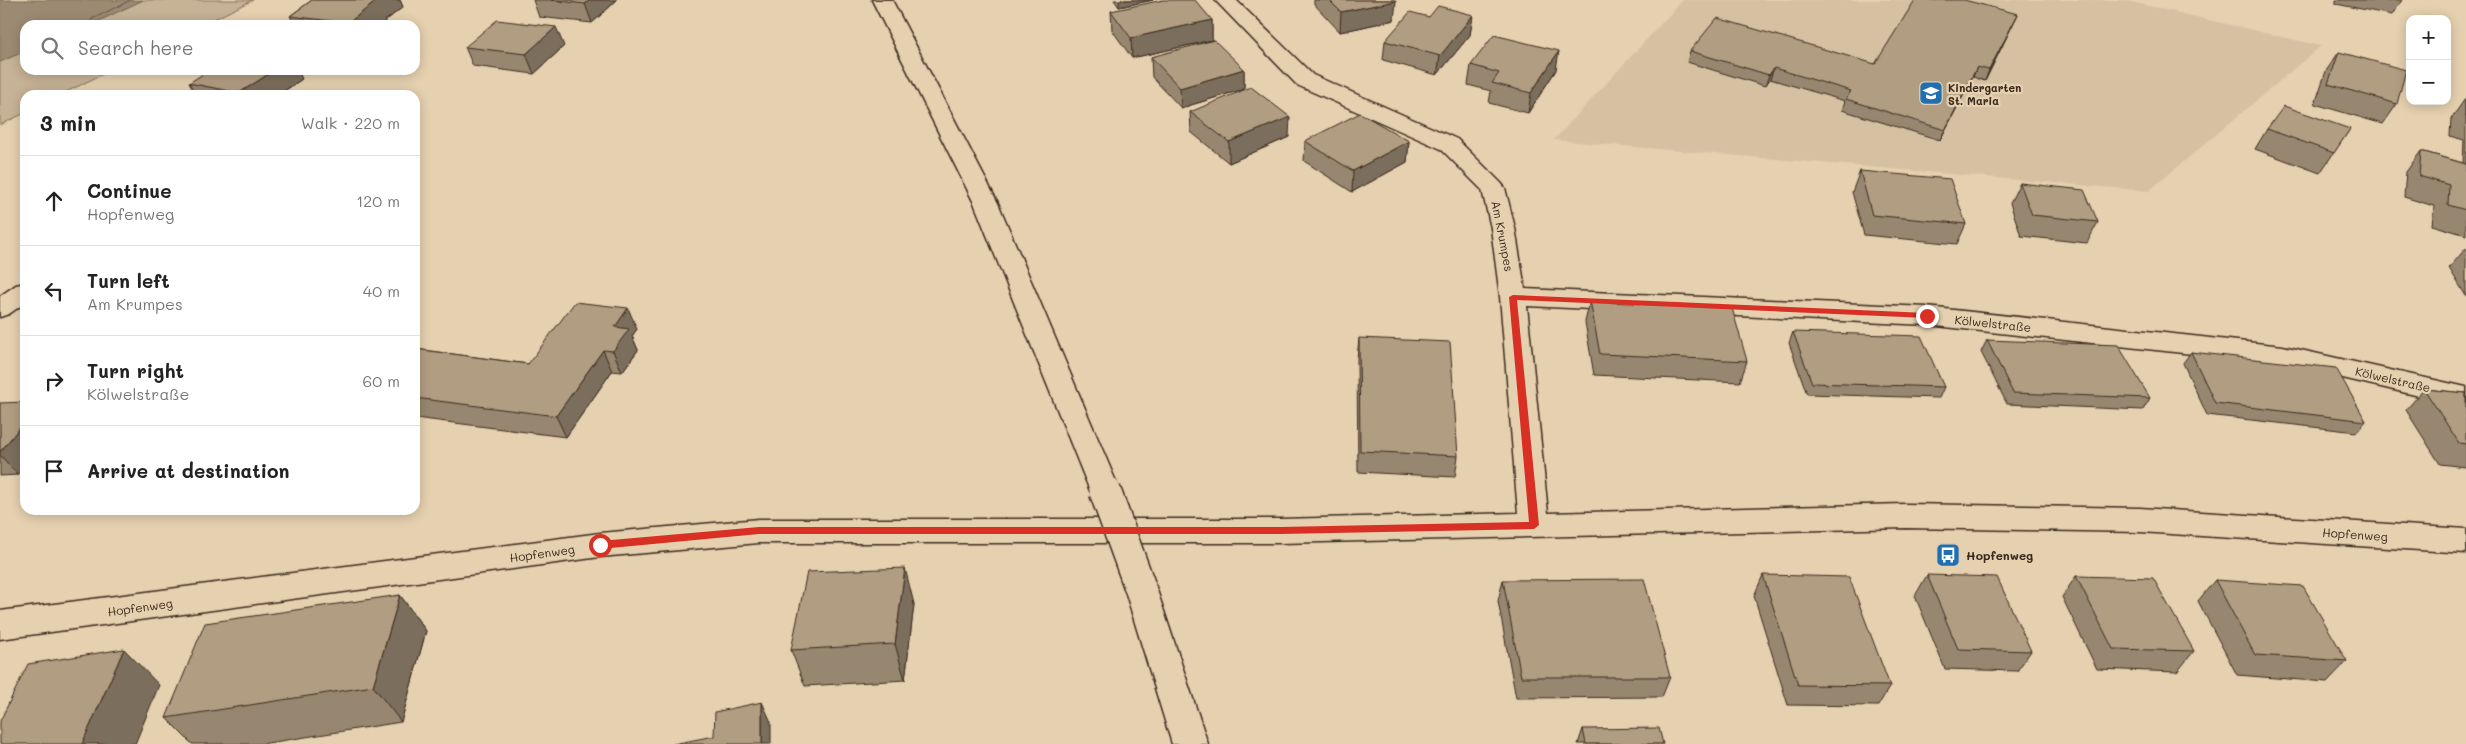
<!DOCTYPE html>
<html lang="en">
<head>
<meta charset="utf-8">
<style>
	body { margin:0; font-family:Mali,sans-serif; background:#f6f6f6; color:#222 }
	.controls { position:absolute; right:15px; top:15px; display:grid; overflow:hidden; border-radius:10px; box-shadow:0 2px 12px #0003 }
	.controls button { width:45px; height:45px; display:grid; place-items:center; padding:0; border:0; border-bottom:1px solid #e0e0e0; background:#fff; color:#222; font:25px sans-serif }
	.stop { position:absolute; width:15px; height:15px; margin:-11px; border:4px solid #d93025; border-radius:50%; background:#fff }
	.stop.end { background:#d93025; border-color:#fff; box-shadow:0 1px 5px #0008 }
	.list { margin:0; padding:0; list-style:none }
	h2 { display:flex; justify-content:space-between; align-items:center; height:65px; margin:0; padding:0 20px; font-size:21px }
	h2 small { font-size:16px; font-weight:400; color:#767676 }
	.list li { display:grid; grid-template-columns:32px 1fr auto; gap:15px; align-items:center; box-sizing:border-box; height:90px; padding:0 20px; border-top:1px solid #e0e0e0 }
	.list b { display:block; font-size:19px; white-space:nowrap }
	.list p { margin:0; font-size:16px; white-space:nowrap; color:#767676 }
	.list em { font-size:16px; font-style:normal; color:#767676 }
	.icon { flex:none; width:28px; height:28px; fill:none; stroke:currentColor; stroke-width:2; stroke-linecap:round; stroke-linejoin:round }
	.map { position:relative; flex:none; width:2466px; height:744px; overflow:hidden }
	.search { position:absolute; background:#fff; box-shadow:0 2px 12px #0003; left:20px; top:20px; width:400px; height:55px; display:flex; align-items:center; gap:12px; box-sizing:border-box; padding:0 18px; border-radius:15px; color:#767676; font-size:19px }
	.panel { position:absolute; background:#fff; box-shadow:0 2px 12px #0003; left:20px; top:90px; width:400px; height:425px; border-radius:15px }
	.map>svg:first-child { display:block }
</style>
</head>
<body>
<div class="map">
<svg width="2466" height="744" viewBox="0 0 2466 744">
	<rect width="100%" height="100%" fill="#e5d0af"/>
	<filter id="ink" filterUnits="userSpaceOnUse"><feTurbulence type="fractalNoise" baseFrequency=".02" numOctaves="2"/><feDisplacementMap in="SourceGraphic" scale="10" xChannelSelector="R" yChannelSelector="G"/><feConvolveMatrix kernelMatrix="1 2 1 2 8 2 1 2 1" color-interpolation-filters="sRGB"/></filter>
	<g filter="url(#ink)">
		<path fill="#d5c1a2" d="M1683 0H2123L2321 46 2149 191 1554 140Z"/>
		<g fill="#c6b295" stroke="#806e5a">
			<path d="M143 0H253L202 25H90Z"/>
			<path d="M25 51V70H111L60 95H25V113L0 125V62Z"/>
		</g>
		<path fill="#9d8a73" stroke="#766451" d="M0 0H143L90 25H25V51L0 62Z"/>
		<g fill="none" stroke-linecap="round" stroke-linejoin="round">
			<path stroke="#625040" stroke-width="1" d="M89 25 92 19 131 0"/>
			<g stroke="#3b2a1e" stroke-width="3">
				<g id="minor">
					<path d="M1215 0H1236L1313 75 1457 139 1501 183 1505 188 1515 228 1525 289 1927 307 2283 346 2466 387V407L2283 364 1927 325 1527 306 1548 513 1906 504 2140 508 2466 529V553L2140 532 1906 528 1280 543H759L600 557 0 639V611L600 533 759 519H1280L1518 513 1500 297 1491 228 1482 190 1441 149 1297 85Z"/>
					<path d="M25 283V303L9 314 0 317V296L16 285Z"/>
				</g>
			</g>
			<g stroke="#3b2a1e" stroke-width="3">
				<g id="primary">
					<path d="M872 0H892L998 203 1120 491 1116 499 1105 502 1094 499 1090 491 974 203Z"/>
					<path d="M1140 574 1151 578 1156 587 1208 744H1172L1124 587 1129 578Z"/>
				</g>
			</g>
			<use href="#minor" fill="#e5d0af" fill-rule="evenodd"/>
			<use href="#primary" fill="#e5d0af" fill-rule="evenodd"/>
			<g stroke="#3b2a1e" stroke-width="34" stroke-linecap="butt">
				<path id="primary-bridge" d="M1105 491 1140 587"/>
			</g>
			<use href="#primary-bridge" stroke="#e5d0af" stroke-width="31"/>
		</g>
		<g fill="#988770" stroke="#3b2a1e">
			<path d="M312 0H400L403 7 380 25H295L290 16Z"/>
			<path d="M533 0H617L592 23 539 17Z"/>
			<path d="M1114 0H1153L1119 7Z"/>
			<path d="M1314 0H1395L1394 20 1340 32 1314 4Z"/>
			<path d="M2336 0H2402L2392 15 2336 4Z"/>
			<path d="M1111 11 1212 20V40L1132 58 1112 30Z"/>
			<path d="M2018 14 1985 81 1973 77 1940 140 1842 110 1845 101 1770 79 1765 86 1687 62 1690 51 1875 64Z"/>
			<path d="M1473 15 1470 35 1437 75 1383 60 1385 41 1429 17Z"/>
			<path d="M564 46 534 74 473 66 465 47Z"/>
			<path d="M2339 52 2397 104 2383 124 2315 104 2326 71Z"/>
			<path d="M1151 57 1244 69V89L1181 108 1152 77Z"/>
			<path d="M1471 65 1556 70 1528 113 1489 103 1491 91 1468 85Z"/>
			<path d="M302 79 278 95H196L189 83Z"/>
			<path d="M2465 99H2466V235L2432 225 2434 206 2404 197 2406 172 2421 151 2463 163 2464 140 2450 136 2451 119Z"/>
			<path d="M1190 112 1289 137 1229 163 1191 132Z"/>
			<path d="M2267 129H2350L2320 173 2255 149Z"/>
			<path d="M1305 141H1409L1407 162 1352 192 1304 161Z"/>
			<path d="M1860 171 1966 224 1957 244 1864 235 1852 192Z"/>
			<path d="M2020 183 2098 222 2087 243 2021 236 2010 203Z"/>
			<path d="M2466 248V296L2449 268Z"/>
			<path d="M1590 301 1747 361 1740 382 1594 375 1585 322Z"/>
			<path d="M637 329 632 336 638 350 622 372 612 371 566 437 415 418V349L528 364Z"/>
			<path d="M1793 332 1944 387 1939 398 1807 394 1789 343Z"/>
			<path d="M1359 338 1458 456 1455 477 1358 472 1357 359Z"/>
			<path d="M1987 340 2150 398 2143 410 2007 404 1981 352Z"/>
			<path d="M2191 352 2366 421 2357 432 2207 415 2183 363Z"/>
			<path d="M2424 389 2466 393V467L2440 464 2406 410Z"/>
			<path d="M0 403 18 475 0 476Z"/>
			<path d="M1763 575 1890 686 1878 706 1788 705 1754 596Z"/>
			<path d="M1927 575 2031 651 2017 671 1945 669 1915 596Z"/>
			<path d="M2076 576 2194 651 2177 672 2097 669 2062 597Z"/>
			<path d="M1503 580 1670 677 1662 697 1516 698 1498 601Z"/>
			<path d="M2215 580 2347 661 2327 682 2237 675 2198 601Z"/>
			<path d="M400 595 426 631 401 722 261 744H192L166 718Z"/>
			<path d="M914 604 905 680 805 686 791 650Z"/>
			<path d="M1583 729 1663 744H1578Z"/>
		</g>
		<g fill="#7c6e5b" stroke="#3b2a1e">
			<path d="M378 0H400L403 7 380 25H349L348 23Z"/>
			<path d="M590 0H617L592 23 585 4Z"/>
			<path d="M1119 0H1153L1119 7Z"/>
			<path d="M1396 1 1394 20 1340 32 1341 12Z"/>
			<path d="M2018 14 2013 24 1985 81 1989 70Z"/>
			<path d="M1473 15 1470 35 1437 75 1440 56Z"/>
			<path d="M1212 20V40L1132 58 1131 38Z"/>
			<path d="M556 27 564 46 534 74 526 54Z"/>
			<path d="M1559 51 1556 70 1528 113 1531 93Z"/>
			<path d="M1977 67 1973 77 1940 140 1945 130Z"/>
			<path d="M1774 68 1770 79 1765 86 1769 75Z"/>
			<path d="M1244 69V89L1181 108 1180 88Z"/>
			<path d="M275 70H298L302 79 278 95H240L239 93Z"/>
			<path d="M1290 117 1289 137 1229 163V142Z"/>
			<path d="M1409 141 1407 162 1352 192 1353 171Z"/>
			<path d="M628 308 637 329 632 336 638 350 622 372 613 351 615 327Z"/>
			<path d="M603 350 612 371 566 437 556 416Z"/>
			<path d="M25 421V466L18 475 0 455V452Z"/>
			<path d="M905 568 914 604 905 680 895 644Z"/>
			<path d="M400 595 426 631 401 722 373 686Z"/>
			<path d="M124 649 159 685 135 744H82Z"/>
			<path d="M762 702 771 722V744H762Z"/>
		</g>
		<g fill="#b19d82" stroke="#3b2a1e">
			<path d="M312 0H378L348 23 290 16Z"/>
			<path d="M551 0H590L585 4Z"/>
			<path d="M1163 0H1195L1212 20 1131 38 1111 11Z"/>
			<path d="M1329 0H1395L1396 1 1341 12Z"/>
			<path d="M1915 0H1964L2018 14 1989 70 1977 67 1945 130 1846 99 1851 91 1774 68 1769 75 1690 51 1717 18 1875 64Z"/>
			<path d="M1438 6 1473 15 1440 56 1385 41 1410 12 1429 17Z"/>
			<path d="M497 20 556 27 526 54 465 47Z"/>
			<path d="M1494 35 1559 51 1531 93 1492 83 1499 73 1471 65Z"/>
			<path d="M1214 40 1244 69 1180 88 1151 57Z"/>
			<path d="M2339 52 2406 70 2397 104 2328 84Z"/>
			<path d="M209 70H275L239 93 189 83Z"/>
			<path d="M1251 87 1290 117 1229 142 1190 112Z"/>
			<rect x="2465" y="99" width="1" height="17"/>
			<path d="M2284 106 2350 129 2334 153 2267 129Z"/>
			<path d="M1360 113 1409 141 1353 171 1305 141Z"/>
			<path d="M2421 151 2466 164V210L2448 205 2449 185 2419 176Z"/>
			<path d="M1860 171 1950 179 1966 224 1872 215Z"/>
			<path d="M2020 183 2084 190 2098 222 2032 215Z"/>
			<path d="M1590 301 1732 308 1747 361 1600 354Z"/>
			<path d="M575 302 628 308 615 327 629 329 613 351 603 350 556 416 415 398V349L528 364Z"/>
			<path d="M1793 332 1921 336 1944 387 1812 383Z"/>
			<path d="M1359 338 1450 342 1458 456 1360 451Z"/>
			<path d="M1987 340 2118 345 2150 398 2013 393Z"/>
			<path d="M2191 352 2336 368 2366 421 2215 403Z"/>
			<path d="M2424 389 2466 393V444L2459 443Z"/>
			<path d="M25 402V421L0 452V403Z"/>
			<path d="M905 568 895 644 791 650 807 572Z"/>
			<path d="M1763 575 1849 577 1890 686 1798 685Z"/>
			<path d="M1927 575 1997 577 2031 651 1958 649Z"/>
			<path d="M2076 576 2153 578 2194 651 2113 649Z"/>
			<path d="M1644 579 1670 677H1521L1503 580Z"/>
			<path d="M2215 580 2303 586 2347 661 2255 655Z"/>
			<path d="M400 595 373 686 166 718 205 623Z"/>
			<path d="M124 649 82 744H0V721L28 664Z"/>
			<path d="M762 702V744H673L714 736 715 712Z"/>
			<path d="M1659 728 1663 744H1586L1583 729Z"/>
		</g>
	</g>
	<path fill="#d93025" d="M1513 295 1927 313 1931 316 1927 318 1517 300 1539 525 1534 529 1280 534H759L600 549 596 545 600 541 759 527H1280L1529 522 1509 297Z"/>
	<defs>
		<g id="school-square" transform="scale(1.25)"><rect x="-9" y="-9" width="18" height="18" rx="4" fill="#1f6fb2" stroke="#e5d0af"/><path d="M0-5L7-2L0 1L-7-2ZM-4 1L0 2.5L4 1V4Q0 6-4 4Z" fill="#fff"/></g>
		<g id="bus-square" transform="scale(1.25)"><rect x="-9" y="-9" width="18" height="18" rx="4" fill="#1f6fb2" stroke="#e5d0af"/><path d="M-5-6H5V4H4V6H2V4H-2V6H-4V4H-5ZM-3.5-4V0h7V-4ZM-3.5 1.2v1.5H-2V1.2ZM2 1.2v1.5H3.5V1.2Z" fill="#fff"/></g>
	</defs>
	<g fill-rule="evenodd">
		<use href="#school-square" x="1931" y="93"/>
		<use href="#bus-square" x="1948" y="555"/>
	</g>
	<g text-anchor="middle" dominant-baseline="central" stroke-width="4.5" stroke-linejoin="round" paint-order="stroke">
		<g font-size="11" font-weight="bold" fill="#3b2a1e" stroke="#e5d0af" text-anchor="start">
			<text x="1948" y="87">Kindergarten<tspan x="1948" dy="13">St. Maria</tspan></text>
		</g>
		<g font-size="12" fill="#3b2a1e" stroke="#e5d0af">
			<text transform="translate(1503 236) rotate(79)">Am Krumpes</text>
			<text transform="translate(1993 323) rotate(6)">Kölwelstraße</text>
			<text transform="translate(2393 379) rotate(13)">Kölwelstraße</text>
			<text transform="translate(2355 534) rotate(4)">Hopfenweg</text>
			<text transform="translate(542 553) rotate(-8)">Hopfenweg</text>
			<text transform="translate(140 607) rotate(-8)">Hopfenweg</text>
		</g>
		<g font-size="12" font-weight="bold" fill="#3b2a1e" stroke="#e5d0af" text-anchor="start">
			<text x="1966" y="555">Hopfenweg</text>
		</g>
	</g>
</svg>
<div class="controls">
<button>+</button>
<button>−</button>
</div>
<div class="stop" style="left:600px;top:545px"></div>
<div class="stop end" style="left:1927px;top:316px"></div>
<div class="search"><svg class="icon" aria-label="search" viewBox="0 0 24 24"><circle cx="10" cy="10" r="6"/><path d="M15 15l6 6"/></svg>Search here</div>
<section class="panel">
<h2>3 min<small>Walk · 220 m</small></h2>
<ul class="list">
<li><svg class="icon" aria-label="ahead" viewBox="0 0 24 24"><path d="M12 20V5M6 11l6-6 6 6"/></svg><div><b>Continue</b><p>Hopfenweg</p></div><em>120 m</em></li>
<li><svg class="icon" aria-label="left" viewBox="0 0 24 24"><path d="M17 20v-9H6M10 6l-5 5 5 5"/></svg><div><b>Turn left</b><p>Am Krumpes</p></div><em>40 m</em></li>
<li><svg class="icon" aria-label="right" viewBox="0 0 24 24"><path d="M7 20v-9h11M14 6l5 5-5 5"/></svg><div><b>Turn right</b><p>Kölwelstraße</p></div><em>60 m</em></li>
<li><svg class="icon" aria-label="arrive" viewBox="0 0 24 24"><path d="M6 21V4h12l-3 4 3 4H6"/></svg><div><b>Arrive at destination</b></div></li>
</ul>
</section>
</div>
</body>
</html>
